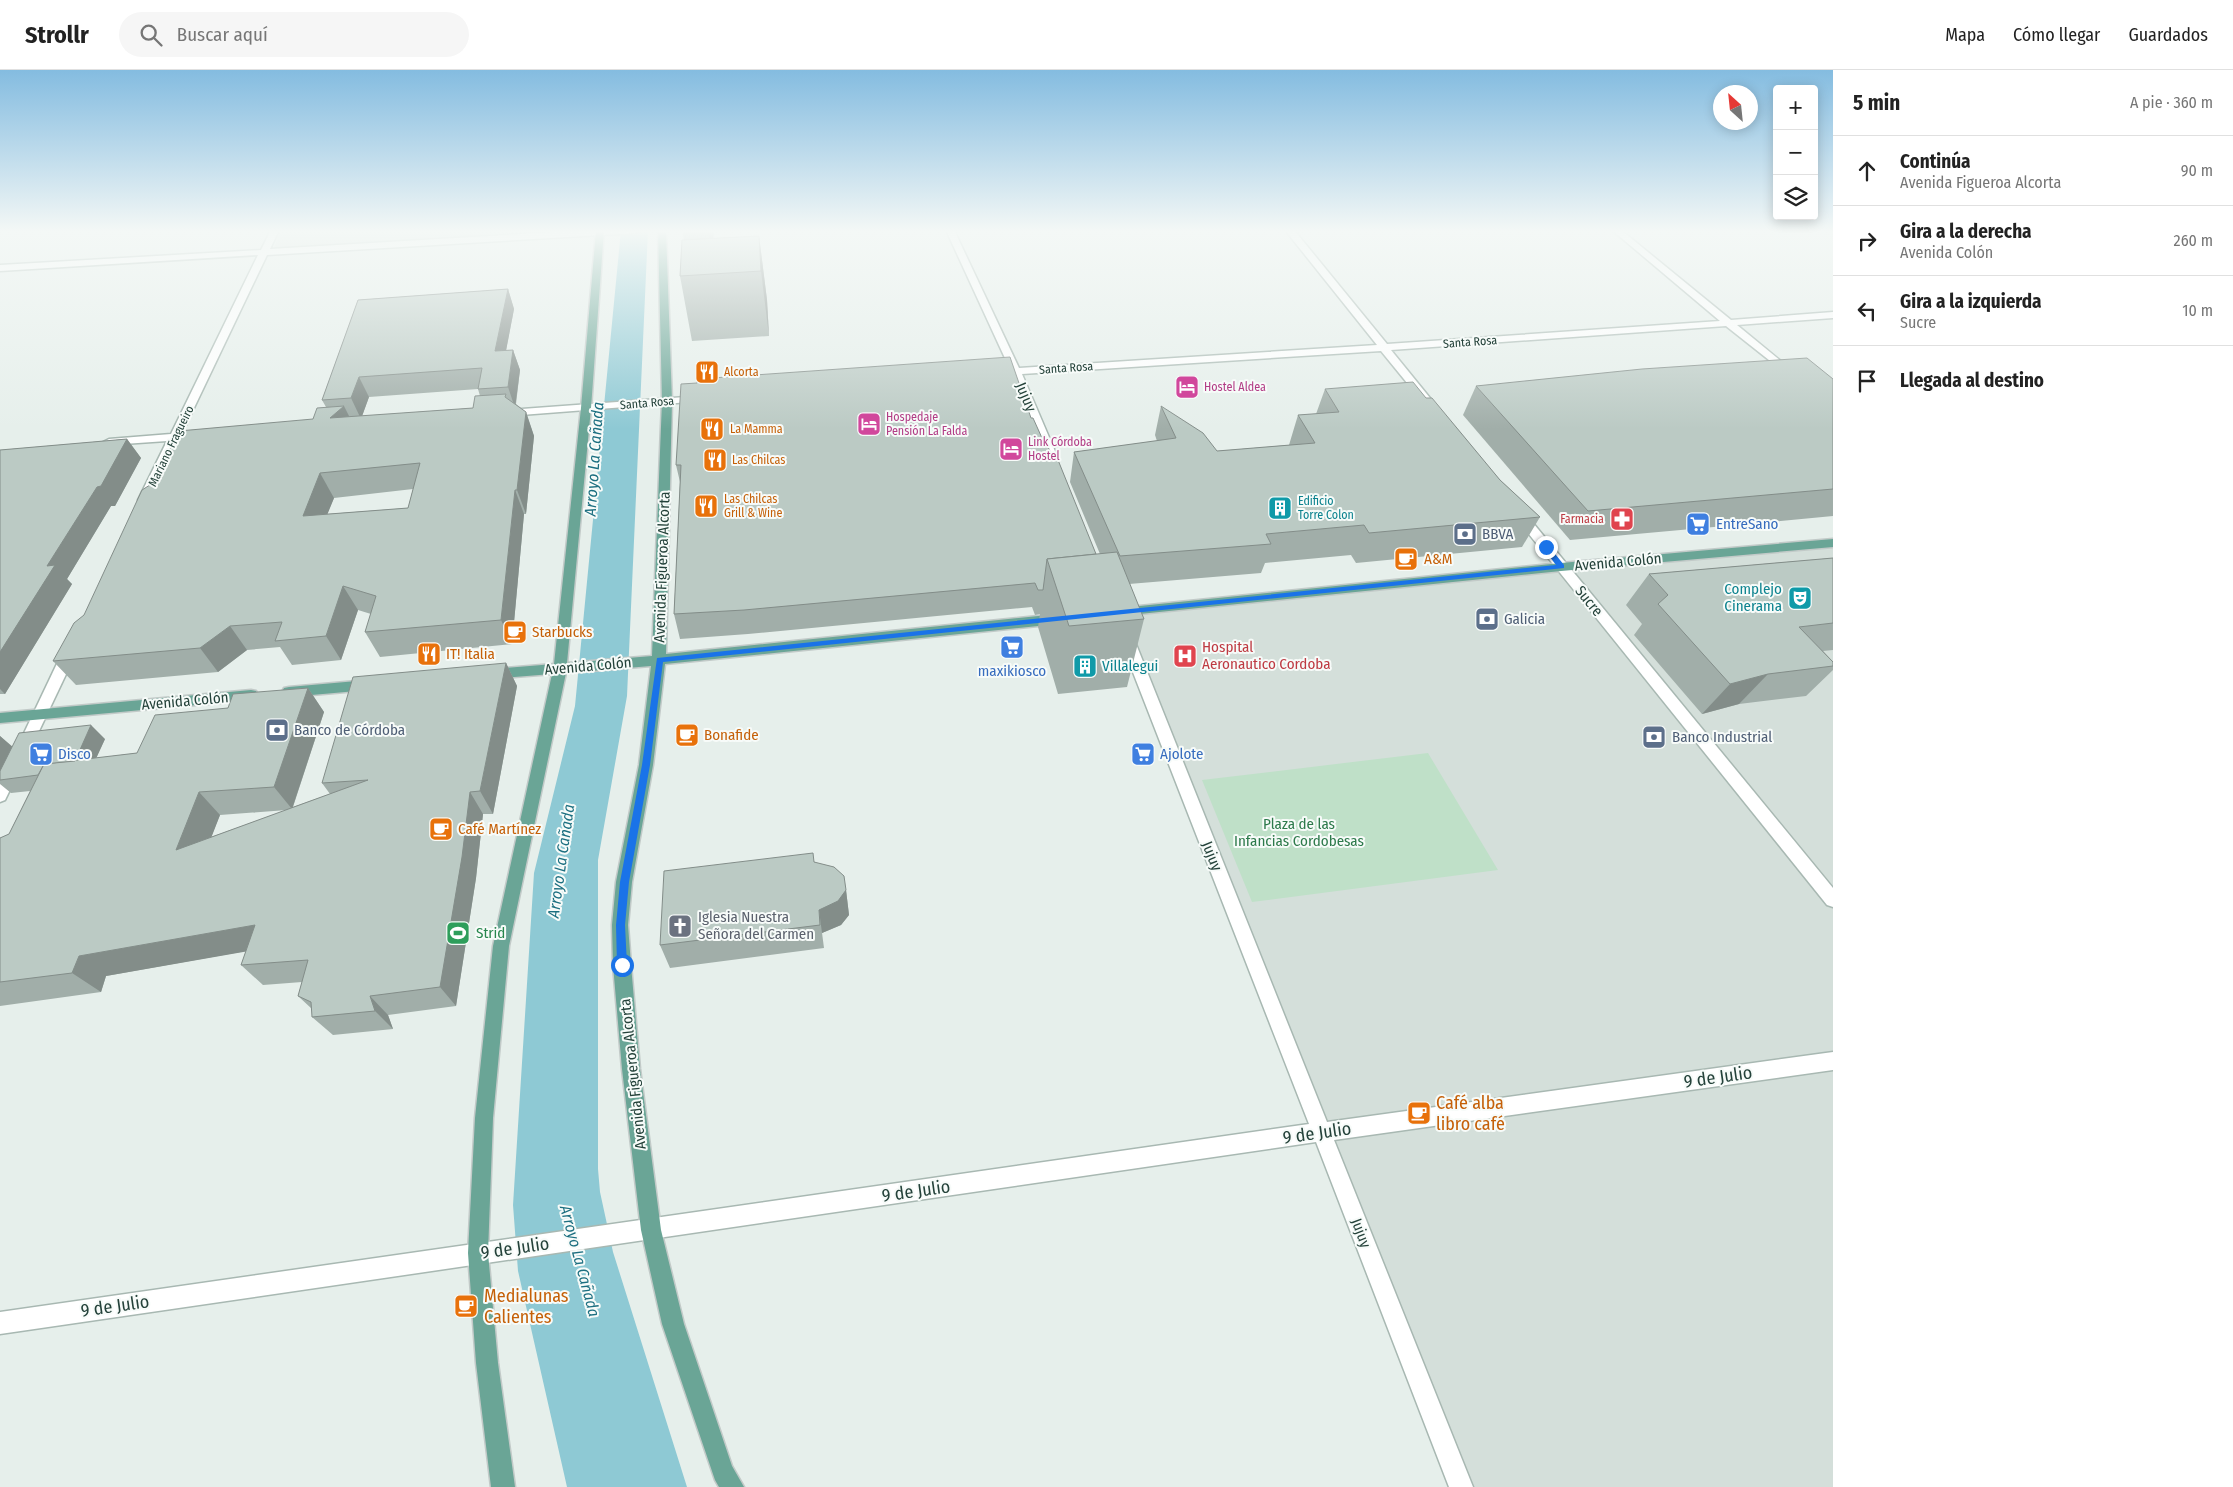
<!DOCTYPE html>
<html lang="es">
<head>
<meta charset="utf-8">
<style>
	body { margin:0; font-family:"Fira Sans Condensed",sans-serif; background:#f6f6f6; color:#222 }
	.controls { position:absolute; right:15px; top:15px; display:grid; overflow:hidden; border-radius:5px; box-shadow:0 2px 12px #0003 }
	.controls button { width:45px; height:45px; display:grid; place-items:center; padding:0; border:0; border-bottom:1px solid #e0e0e0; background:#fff; color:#222; font:25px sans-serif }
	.compass { position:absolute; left:1713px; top:15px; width:45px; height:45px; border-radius:50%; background:#fff; box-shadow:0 2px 12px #0003; rotate:333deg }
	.stop { position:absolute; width:15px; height:15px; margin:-11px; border:4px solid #1a73e8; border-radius:50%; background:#fff }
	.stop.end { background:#1a73e8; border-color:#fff; box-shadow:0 1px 5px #0008 }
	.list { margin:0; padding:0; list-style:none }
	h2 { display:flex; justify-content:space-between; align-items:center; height:65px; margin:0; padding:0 20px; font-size:21px }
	h2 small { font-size:16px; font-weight:400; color:#767676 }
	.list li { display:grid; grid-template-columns:32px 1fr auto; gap:15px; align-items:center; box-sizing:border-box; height:70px; padding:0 20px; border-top:1px solid #e0e0e0 }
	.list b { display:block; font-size:19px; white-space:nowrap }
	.list p { margin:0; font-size:16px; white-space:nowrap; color:#767676 }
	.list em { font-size:16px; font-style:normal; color:#767676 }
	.icon { flex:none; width:28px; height:28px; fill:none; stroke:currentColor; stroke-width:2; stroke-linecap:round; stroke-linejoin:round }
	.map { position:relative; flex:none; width:1833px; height:1417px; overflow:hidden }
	header { display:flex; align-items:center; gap:30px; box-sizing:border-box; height:70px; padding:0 25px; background:#fff; border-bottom:1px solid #e0e0e0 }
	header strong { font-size:24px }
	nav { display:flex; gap:28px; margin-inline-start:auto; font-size:18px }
	.search { width:350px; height:45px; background:#f6f6f6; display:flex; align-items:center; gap:12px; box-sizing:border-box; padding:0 18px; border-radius:28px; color:#767676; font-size:19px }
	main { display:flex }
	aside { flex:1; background:#fff }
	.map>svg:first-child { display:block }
</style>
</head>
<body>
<header>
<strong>Strollr</strong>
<div class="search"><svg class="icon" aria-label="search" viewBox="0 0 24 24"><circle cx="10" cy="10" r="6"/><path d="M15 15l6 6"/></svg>Buscar aquí</div>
<nav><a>Mapa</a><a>Cómo llegar</a><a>Guardados</a></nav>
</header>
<main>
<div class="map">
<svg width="1833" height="1417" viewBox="0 0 1833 1417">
	<rect width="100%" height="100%" fill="#e6efeb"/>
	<g fill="#d4dfda">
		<path d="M280 160H518V163L274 178Z"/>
		<path d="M1833 474V1417H1461L1116 542Z"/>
	</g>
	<path fill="#bfe0c8" d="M1428 683 1498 800 1252 832 1202 710Z"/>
	<path fill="#8ec9d4" d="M621 160H648L627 626 598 790V1099L600 1122 613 1182 687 1417H567L518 1201 513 1135 534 803 575 636Z"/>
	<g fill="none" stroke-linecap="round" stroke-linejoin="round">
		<g stroke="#a8b8b2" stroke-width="3">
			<g id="minor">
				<path d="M271 160H279L270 179 590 160H639L635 163 267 185 182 363 195 362 200 365 195 368 179 370 150 430 148 433H140L138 430 167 371 109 375 103 372 109 369 171 364 258 185 0 201V195L261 180Z"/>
				<path d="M946 160H954L1019 298 1377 275 1285 160H1294L1387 274 1720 251 1612 160H1621L1731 250 1833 242V248L1737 255 1793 301V305L1789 306 1726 256 1391 280 1430 328 1425 331 1421 330 1381 281 1022 304 1057 386 1051 389 1045 386 1012 305 996 306 991 303 996 300 1010 299Z"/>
				<path d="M699 326 704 329 703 331 508 346 503 343 508 340Z"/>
				<path d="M1520 441 1524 442 1833 818V837L1827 835 1516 448 1514 445Z"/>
				<path d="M1127 564 1132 566 1134 569 1327 1052 1833 982V1000L1334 1070 1473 1417H1449L1316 1072 0 1264V1242L1309 1054 1120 569 1122 566Z"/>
				<path d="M70 576 75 578 77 581 30 680 28 684 23 686 18 684 16 680 63 581 65 578Z"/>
				<path d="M12 695 17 697 19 701 5 730 0 732V710L7 697Z"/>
			</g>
		</g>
		<g stroke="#c2cac8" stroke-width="3">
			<g id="major">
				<path d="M596 160H604L591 338 567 593 652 586 662 331 658 160H666L672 331 666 584 1058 544 1065 549 1058 554 665 594 653 695 632 812 628 855 631 895 640 999 661 1160 684 1254 732 1396 744 1417H719L715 1410 662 1254 641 1160 622 999 613 895 612 855 616 812 639 695 651 596 566 603 509 876 493 1048 488 1183 498 1293 515 1417H491L476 1293 468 1183 475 1048 493 876 552 604 491 609 486 608 484 604 486 600 491 599 554 594 581 338Z"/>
				<path d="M1833 469V477L1561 501 1120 546 1113 542 1120 538 1561 493Z"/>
				<path d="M368 610 373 611 375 615 373 619 368 620 289 627 284 626 282 622 284 618 289 617Z"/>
				<path d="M251 620 256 621 258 625 256 629 251 630 0 653V643Z"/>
			</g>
		</g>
		<use href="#minor" fill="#fff" fill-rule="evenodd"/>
		<use href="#major" fill="#6aa596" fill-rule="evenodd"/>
	</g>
	<g fill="#a1aea9" fill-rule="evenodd">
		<path d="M682 160H714L713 168 759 166 767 230 769 266 692 271 680 206 684 170Z"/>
		<path d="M508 219 514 239 506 280H513L520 300 516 334 526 342 534 366 526 444H524L512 574 380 587 365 562 371 544 358 540 341 590 292 595 280 577 247 580 218 602 76 615 53 591 326 337 322 330 358 230ZM478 319 480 326 473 338 362 346 369 327ZM413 419 408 438 327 444 334 428Z"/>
		<path d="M1833 309V446L1769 452 1570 470 1463 345 1476 316Z"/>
		<path d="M1325 319 1426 328 1500 410 1540 447 1522 477 1356 493 1351 485 1265 493 1261 503 1129 514 1144 549 1127 617 1058 624 1038 557 1040 544 1035 545 1032 537 748 564 680 569 674 544 680 412 676 395 1031 348 1054 390 1096 484H1100L1070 412 1074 382 1157 371 1155 365 1161 336 1217 381 1289 375 1298 345 1316 344Z"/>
		<path d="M127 369 141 388 115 436H111L67 509 72 514 5 624H0V380Z"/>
		<path d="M1833 488V580L1823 581 1833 592V600L1806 626 1739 634 1702 644 1634 565 1642 554 1626 535 1649 504Z"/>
		<path d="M506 593 517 616 493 744H483L476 808 456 936 388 945 393 959 333 965 312 947V939L298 926 302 912 263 915 241 895 246 881 106 906 101 922 0 936V768L9 764 30 721 11 723 0 714V666L12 677 105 669 96 688 137 683 228 638 308 618 324 642 293 737 330 724 322 713ZM287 740 211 767 220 745Z"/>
		<path d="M814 792 846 820 849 845 841 855 822 863 824 878 670 898 660 875Z"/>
	</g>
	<g fill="#838d89">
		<path d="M708 160H714L712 182Z"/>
		<path d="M759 166 767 230 769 266 761 201Z"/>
		<path d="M508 219 514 239 502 302 495 281Z"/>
		<path d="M513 280 520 300 515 338 508 317Z"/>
		<path d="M359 307 369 327 361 349 351 328Z"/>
		<path d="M344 336 356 360 330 348Z"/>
		<path d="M526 342 534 366 526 444 517 420Z"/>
		<path d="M127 369 141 388 115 436H111L67 509 72 514 5 624 0 619V582L47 496Z"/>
		<path d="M320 403 334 428 317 470 303 446Z"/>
		<path d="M515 420 524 444 512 574 501 550Z"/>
		<path d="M343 516 358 540 341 590 326 566Z"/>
		<path d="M230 556 247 580 218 602 200 578Z"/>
		<path d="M506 593 517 616 493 744 480 721Z"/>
		<path d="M1768 604 1739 634 1702 644 1730 614Z"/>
		<path d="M308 618 324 642 292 739 274 717Z"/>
		<path d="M91 655 105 669 84 715 69 702Z"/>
		<path d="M0 666 14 678 0 707Z"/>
		<path d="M199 722 220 745 198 802 176 780Z"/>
		<path d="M470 722 483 744 476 808 456 936 440 917Z"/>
		<path d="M846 820 849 845 841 855 822 863 824 878 819 840Z"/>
		<path d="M255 855 277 876 106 906 101 922 72 903 79 886Z"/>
		<path d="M370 926 388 945 393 959 375 941Z"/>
	</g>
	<g fill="#bbcac4" stroke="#838d89" fill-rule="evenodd">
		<path d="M759 166 761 201 680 206 682 170Z"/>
		<path d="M508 219 495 281 513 280 508 317 478 319 482 298 359 307 351 328 322 330 358 230Z"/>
		<path d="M1010 287 1031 348H1033L1042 368H1044L1054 390H1058L1096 484 1047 489 1043 520H1038L1035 513 744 540 674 544 681 395H676L681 314 697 313 698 309Z"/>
		<path d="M1807 288 1833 309V419L1588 441 1476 316 1642 299Z"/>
		<path d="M1413 312 1426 328H1432L1500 410 1540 447 1369 463 1364 455 1266 464 1271 474 1120 486 1074 382 1176 368 1161 336 1203 363 1217 381 1315 373 1298 345 1339 342 1325 319Z"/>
		<path d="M506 324 505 327 526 342 517 420H515L501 550 365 562 376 526 343 516 326 566 275 571 282 552 230 556 200 578 53 591 74 553 84 545 142 420 153 413 179 361 313 349 317 338 344 336 330 348 473 338 475 326ZM420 393 408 438 303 446 320 403Z"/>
		<path d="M127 369 101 416 97 417 47 496 55 495 0 582V380Z"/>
		<path d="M1117 482 1144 549 1069 556 1047 489Z"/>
		<path d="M1833 488V553L1799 557 1833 592V596L1768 604 1730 614 1658 534 1668 525 1649 504Z"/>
		<path d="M506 593 480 721 470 722 462 787 440 917 370 926 375 941 312 947 311 932 298 926 308 890 241 895 255 855 79 886 72 903 0 912V768L9 764 44 694 137 683 155 645 228 638 233 624 308 618 274 717 199 722 176 780 368 710 322 713 353 607Z"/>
		<path d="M91 655 75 691 44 694 38 705 0 710V701L19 663Z"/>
		<path d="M813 783 814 792 834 797 844 806 846 820 838 831 819 840 820 855 660 875 664 801Z"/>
	</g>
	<linearGradient id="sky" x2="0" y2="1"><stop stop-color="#84bce0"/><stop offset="0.45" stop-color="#f4f8f6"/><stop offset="1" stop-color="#f4f8f6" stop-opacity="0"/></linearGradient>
	<rect width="1833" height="359" fill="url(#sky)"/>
	<path fill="#1a73e8" d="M1543 475H1548L1564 495V498L663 592 650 695 629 812 625 855 627 895 622 899 617 895 616 855 620 812 642 695 657 588 1556 495 1543 478Z"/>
	<defs>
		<g id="restaurant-square" transform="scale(1.25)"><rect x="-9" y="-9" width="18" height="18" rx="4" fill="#e8710a" stroke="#f7fbf9"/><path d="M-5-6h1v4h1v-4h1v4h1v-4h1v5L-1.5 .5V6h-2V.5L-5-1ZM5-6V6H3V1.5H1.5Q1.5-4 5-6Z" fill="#fff"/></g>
		<g id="hotel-square" transform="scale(1.25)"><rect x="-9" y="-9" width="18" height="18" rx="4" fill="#d1479c" stroke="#f7fbf9"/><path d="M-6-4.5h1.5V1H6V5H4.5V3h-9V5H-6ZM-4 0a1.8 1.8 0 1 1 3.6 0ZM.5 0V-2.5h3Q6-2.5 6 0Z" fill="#fff"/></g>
		<g id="building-square" transform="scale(1.25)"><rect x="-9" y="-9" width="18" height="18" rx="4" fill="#0f9aa8" stroke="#f7fbf9"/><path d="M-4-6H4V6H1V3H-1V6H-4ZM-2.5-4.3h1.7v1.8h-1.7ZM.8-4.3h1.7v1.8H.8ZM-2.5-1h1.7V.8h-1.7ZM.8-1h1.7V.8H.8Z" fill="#fff"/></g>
		<g id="pharmacy-square" transform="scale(1.25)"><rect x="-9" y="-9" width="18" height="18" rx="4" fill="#e0444e" stroke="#f7fbf9"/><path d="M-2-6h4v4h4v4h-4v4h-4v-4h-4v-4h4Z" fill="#fff"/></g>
		<g id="supermarket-square" transform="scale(1.25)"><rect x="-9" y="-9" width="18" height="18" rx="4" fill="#3f7fe0" stroke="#f7fbf9"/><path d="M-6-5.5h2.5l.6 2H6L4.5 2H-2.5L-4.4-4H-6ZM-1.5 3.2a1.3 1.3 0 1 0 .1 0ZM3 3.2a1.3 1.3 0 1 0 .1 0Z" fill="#fff"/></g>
		<g id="bank-square" transform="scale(1.25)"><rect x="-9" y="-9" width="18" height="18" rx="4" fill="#5c6f8a" stroke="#f7fbf9"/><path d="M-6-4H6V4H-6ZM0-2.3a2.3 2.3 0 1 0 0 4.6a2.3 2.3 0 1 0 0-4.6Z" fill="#fff"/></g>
		<g id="cafe-square" transform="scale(1.25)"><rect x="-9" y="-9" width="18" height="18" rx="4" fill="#e8710a" stroke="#f7fbf9"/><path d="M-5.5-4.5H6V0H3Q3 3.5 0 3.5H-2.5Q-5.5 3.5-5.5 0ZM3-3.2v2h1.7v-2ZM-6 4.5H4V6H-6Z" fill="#fff"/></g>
		<g id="theatre-square" transform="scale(1.25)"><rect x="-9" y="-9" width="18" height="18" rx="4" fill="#0f9aa8" stroke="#f7fbf9"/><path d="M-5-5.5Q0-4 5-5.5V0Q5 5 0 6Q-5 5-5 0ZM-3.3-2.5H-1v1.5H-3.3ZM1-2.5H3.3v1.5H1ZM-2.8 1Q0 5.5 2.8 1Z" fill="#fff"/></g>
		<g id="hospital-square" transform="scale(1.25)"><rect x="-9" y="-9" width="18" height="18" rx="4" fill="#e0444e" stroke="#f7fbf9"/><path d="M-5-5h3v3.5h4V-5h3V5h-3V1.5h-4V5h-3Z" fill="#fff"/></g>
		<g id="church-square" transform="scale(1.25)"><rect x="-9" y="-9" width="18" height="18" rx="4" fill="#6b7280" stroke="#f7fbf9"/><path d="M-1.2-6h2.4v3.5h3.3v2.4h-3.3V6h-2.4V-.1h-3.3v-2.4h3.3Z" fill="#fff"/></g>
		<g id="stadium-square" transform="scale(1.25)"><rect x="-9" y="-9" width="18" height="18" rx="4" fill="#2e9e5b" stroke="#f7fbf9"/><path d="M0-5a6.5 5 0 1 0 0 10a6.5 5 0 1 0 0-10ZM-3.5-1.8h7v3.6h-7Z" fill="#fff"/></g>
	</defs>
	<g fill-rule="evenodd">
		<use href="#restaurant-square" x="707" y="302"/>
		<use href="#hotel-square" x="1187" y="317"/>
		<use href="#hotel-square" x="869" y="354"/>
		<use href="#restaurant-square" x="712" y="359"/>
		<use href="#hotel-square" x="1011" y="379"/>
		<use href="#restaurant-square" x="715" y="390"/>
		<use href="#restaurant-square" x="706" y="436"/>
		<use href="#building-square" x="1280" y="438"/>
		<use href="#pharmacy-square" x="1622" y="449"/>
		<use href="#supermarket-square" x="1698" y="454"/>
		<use href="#bank-square" x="1465" y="464"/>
		<use href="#cafe-square" x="1406" y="489"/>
		<use href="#theatre-square" x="1800" y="528"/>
		<use href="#bank-square" x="1487" y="549"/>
		<use href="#cafe-square" x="515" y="562"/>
		<use href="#supermarket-square" x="1012" y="577"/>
		<use href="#restaurant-square" x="429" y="584"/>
		<use href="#hospital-square" x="1185" y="586"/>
		<use href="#building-square" x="1085" y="596"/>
		<use href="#bank-square" x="277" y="660"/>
		<use href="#cafe-square" x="687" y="665"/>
		<use href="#bank-square" x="1654" y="667"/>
		<use href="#supermarket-square" x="41" y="684"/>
		<use href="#supermarket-square" x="1143" y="684"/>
		<use href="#cafe-square" x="441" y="759"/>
		<use href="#church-square" x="680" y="856"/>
		<use href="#stadium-square" x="458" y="863"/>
		<use href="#cafe-square" x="1419" y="1043"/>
		<use href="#cafe-square" x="466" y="1236"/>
	</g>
	<g text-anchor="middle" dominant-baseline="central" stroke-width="4" stroke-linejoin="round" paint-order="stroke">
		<g font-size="12" fill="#24423a" stroke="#f7fbf9">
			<text transform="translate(1470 272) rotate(-4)">Santa Rosa</text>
			<text transform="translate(1066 298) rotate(-4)">Santa Rosa</text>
			<text transform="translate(647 333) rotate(-5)">Santa Rosa</text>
			<text transform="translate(171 376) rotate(-64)">Mariano Fragueiro</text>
		</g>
		<g font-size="12" fill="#c56008" stroke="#f7fbf9" text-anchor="start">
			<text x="724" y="302">Alcorta</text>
			<text x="730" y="359">La Mamma</text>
			<text x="732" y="390">Las Chilcas</text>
			<text x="724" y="429">Las Chilcas<tspan x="724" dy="14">Grill &amp; Wine</tspan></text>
		</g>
		<g font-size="12" fill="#b23c85" stroke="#f7fbf9" text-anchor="start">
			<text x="1204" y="317">Hostel Aldea</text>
			<text x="886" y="347">Hospedaje<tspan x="886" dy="14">Pensión La Falda</tspan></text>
			<text x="1028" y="372">Link Córdoba<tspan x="1028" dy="14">Hostel</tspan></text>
		</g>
		<g font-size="12" fill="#0d838f" stroke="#f7fbf9" text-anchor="start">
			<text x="1298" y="431">Edificio<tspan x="1298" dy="14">Torre Colon</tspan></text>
		</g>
		<g font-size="12" fill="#be3a42" stroke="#f7fbf9" text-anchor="end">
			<text x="1604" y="449">Farmacia</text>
		</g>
		<g font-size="15" fill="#24423a" stroke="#f7fbf9">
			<text transform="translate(1026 327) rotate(67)">Jujuy</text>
			<text transform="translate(1618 492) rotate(-5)">Avenida Colón</text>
			<text transform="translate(662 497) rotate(-88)">Avenida Figueroa Alcorta</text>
			<text transform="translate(1589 531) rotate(51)">Sucre</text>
			<text transform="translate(588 596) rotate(-5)">Avenida Colón</text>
			<text transform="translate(185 631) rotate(-5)">Avenida Colón</text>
			<text transform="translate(1212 786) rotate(68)">Jujuy</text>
			<text transform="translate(633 1004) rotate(-96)">Avenida Figueroa Alcorta</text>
			<text transform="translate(1361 1163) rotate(69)">Jujuy</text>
		</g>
		<g font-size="15" fill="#366cbe" stroke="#f7fbf9" text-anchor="start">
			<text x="1716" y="454">EntreSano</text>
			<text x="1012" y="601" text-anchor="middle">maxikiosco</text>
			<text x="58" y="684">Disco</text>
			<text x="1160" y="684">Ajolote</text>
		</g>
		<g font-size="15" fill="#4e5e75" stroke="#f7fbf9" text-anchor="start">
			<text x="1482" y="464">BBVA</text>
			<text x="1504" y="549">Galicia</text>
			<text x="294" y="660">Banco de Córdoba</text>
			<text x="1672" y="667">Banco Industrial</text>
		</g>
		<g font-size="15" fill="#c56008" stroke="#f7fbf9" text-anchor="start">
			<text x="1424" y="489">A&amp;M</text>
			<text x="532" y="562">Starbucks</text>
			<text x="446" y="584">IT! Italia</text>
			<text x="704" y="665">Bonafide</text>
			<text x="458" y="759">Café Martínez</text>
		</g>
		<g font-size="15" fill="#0d838f" stroke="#f7fbf9" text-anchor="end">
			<text x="1782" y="519">Complejo<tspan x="1782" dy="17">Cinerama</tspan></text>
			<text x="1102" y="596" text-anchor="start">Villalegui</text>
		</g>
		<g font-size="15" fill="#be3a42" stroke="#f7fbf9" text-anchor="start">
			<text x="1202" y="577">Hospital<tspan x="1202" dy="17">Aeronautico Cordoba</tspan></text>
		</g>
		<g font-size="15" fill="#2d7a4b" stroke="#f7fbf9">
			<text x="1299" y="754">Plaza de las<tspan x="1299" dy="17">Infancias Cordobesas</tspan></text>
		</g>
		<g font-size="15" fill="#5b616d" stroke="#f7fbf9" text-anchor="start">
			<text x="698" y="847">Iglesia Nuestra<tspan x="698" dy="17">Señora del Carmen</tspan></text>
		</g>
		<g font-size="15" fill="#27864d" stroke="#f7fbf9" text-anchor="start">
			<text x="476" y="863">Strid</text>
		</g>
		<g font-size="16" font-style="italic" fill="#1c6f80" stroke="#f7fbf9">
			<text transform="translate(594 389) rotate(-86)">Arroyo La Cañada</text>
			<text transform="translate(561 791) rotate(-82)">Arroyo La Cañada</text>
			<text transform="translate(580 1191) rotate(75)">Arroyo La Cañada</text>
		</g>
		<g font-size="18" fill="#24423a" stroke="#f7fbf9">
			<text transform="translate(1718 1007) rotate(-8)">9 de Julio</text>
			<text transform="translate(1317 1063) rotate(-8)">9 de Julio</text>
			<text transform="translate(916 1121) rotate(-8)">9 de Julio</text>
			<text transform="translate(515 1178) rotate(-8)">9 de Julio</text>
			<text transform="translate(115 1236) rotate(-8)">9 de Julio</text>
		</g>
		<g font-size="18" fill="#c56008" stroke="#f7fbf9" text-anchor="start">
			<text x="1436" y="1033">Café alba<tspan x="1436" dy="21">libro café</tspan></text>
			<text x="484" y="1226">Medialunas<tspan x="484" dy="21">Calientes</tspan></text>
		</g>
	</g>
</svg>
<div class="controls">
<button>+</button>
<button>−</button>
<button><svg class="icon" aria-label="layers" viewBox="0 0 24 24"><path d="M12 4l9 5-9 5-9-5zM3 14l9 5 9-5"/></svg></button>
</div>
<svg class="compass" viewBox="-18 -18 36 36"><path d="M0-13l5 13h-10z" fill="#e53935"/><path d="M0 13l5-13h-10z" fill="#767676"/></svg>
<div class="stop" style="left:622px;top:895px"></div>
<div class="stop end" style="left:1546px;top:477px"></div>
</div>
<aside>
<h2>5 min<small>A pie · 360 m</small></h2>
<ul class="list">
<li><svg class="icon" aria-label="ahead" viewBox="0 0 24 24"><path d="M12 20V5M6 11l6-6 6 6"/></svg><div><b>Continúa</b><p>Avenida Figueroa Alcorta</p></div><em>90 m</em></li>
<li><svg class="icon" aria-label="right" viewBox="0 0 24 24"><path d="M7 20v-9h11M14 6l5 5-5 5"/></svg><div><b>Gira a la derecha</b><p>Avenida Colón</p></div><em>260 m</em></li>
<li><svg class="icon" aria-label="left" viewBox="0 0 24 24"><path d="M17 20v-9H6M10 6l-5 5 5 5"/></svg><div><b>Gira a la izquierda</b><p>Sucre</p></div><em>10 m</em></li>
<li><svg class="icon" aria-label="arrive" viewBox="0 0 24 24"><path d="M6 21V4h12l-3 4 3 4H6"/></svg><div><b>Llegada al destino</b></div></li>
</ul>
</aside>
</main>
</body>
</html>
